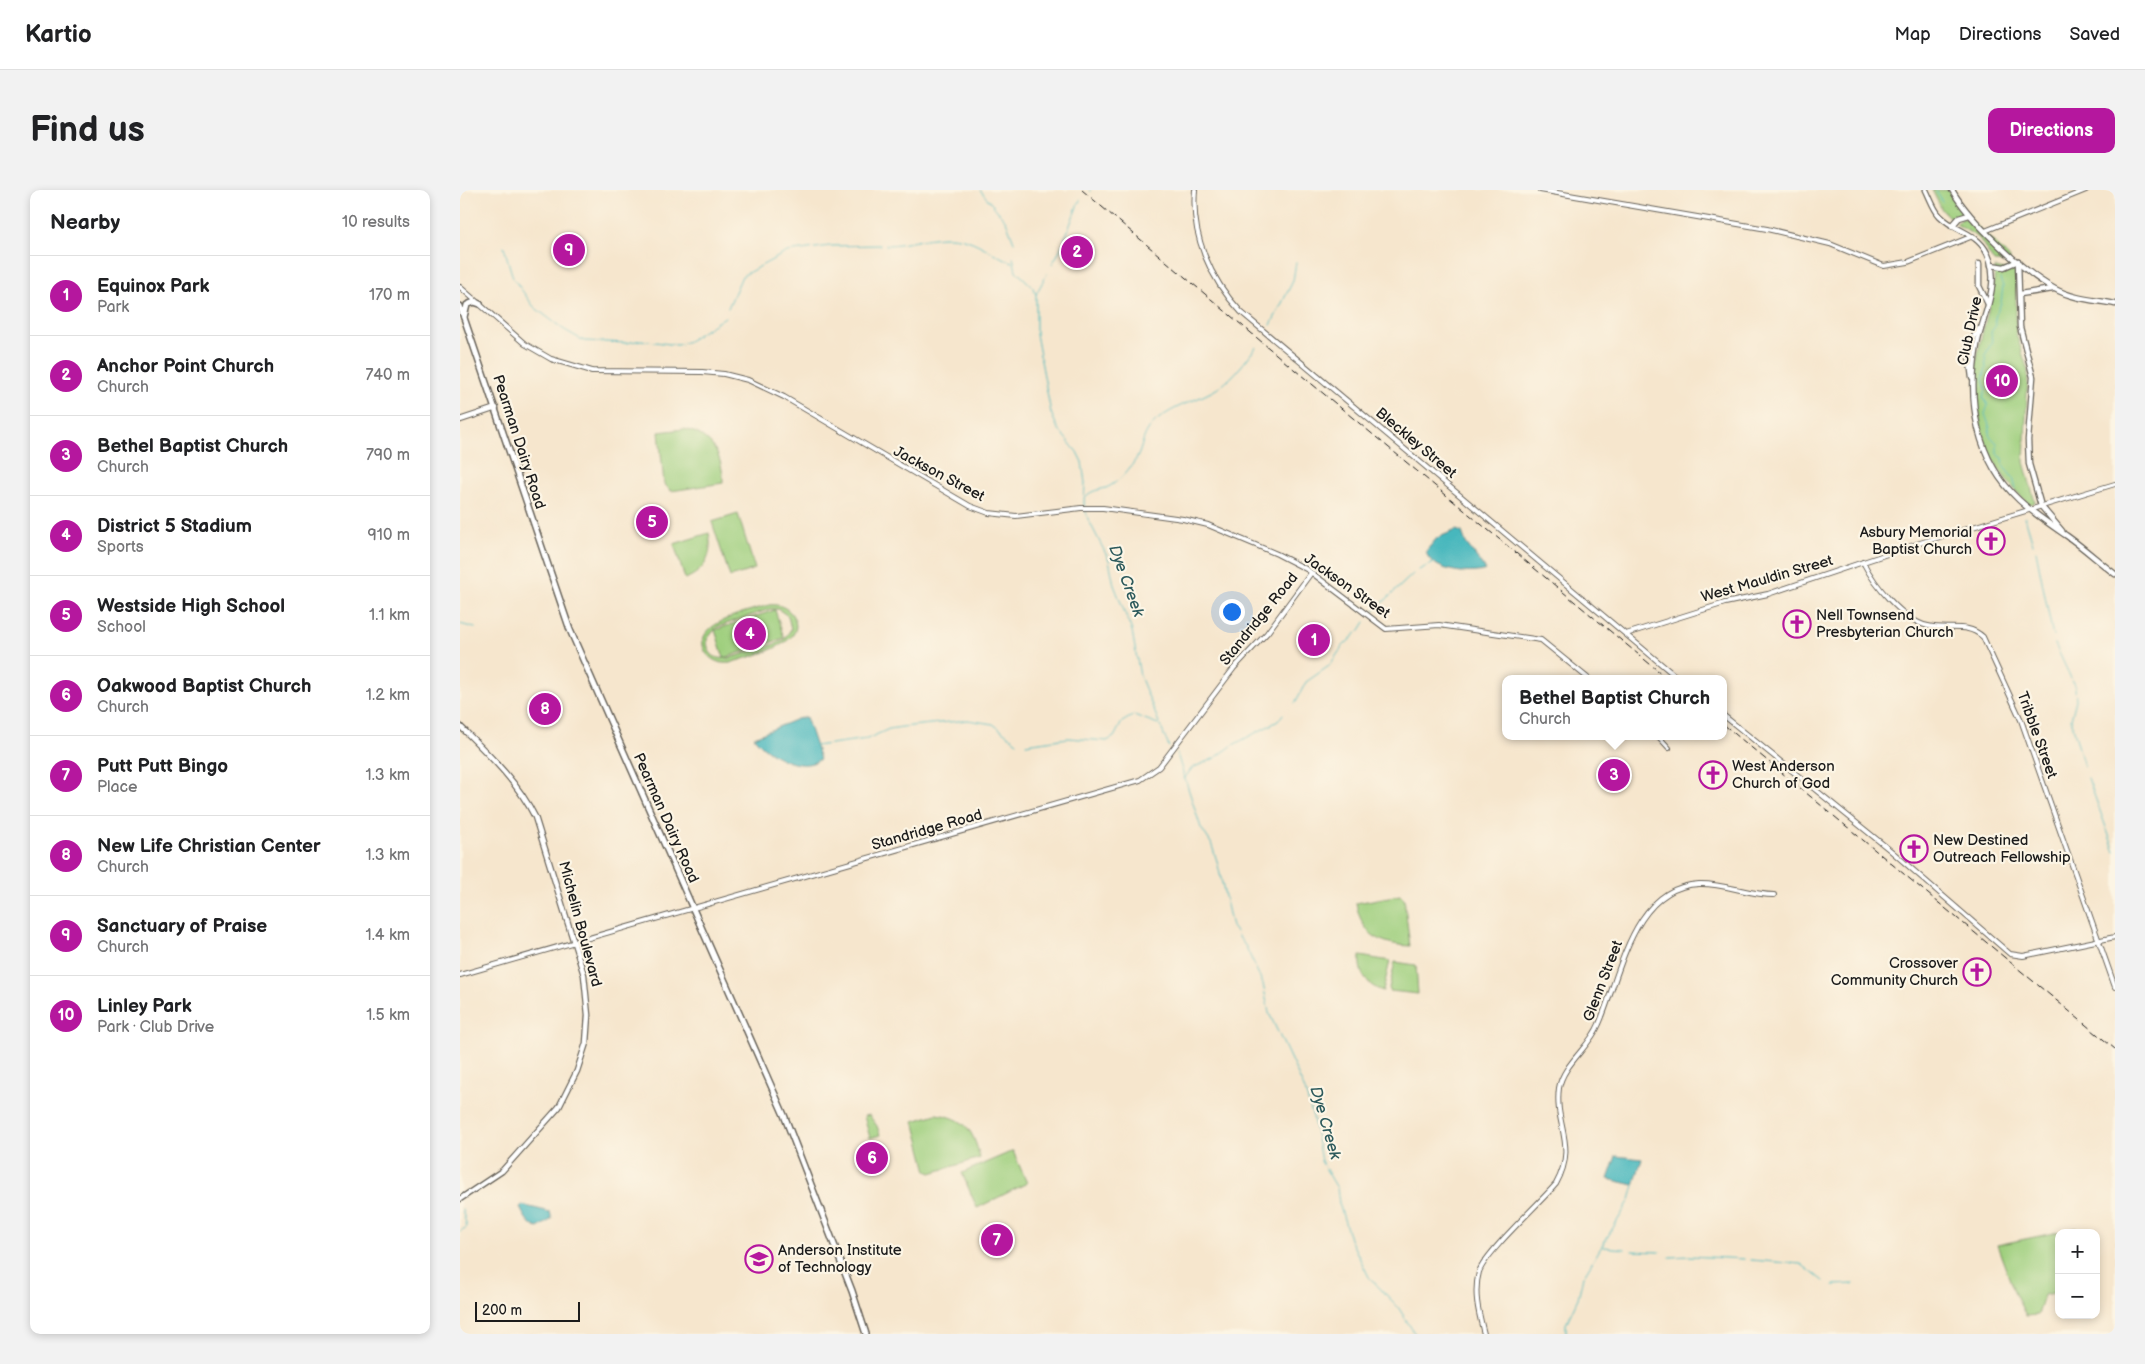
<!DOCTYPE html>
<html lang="en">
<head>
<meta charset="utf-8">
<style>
	body { margin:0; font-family:"Balsamiq Sans",sans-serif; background:#f2f2f2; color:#202124 }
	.controls { position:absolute; right:15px; bottom:15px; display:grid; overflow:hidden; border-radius:10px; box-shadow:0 2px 8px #0003 }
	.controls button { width:45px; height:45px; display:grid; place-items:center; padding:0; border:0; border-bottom:1px solid #e0e0e0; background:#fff; color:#202124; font:25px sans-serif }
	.scale { position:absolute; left:15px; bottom:12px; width:105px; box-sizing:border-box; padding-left:5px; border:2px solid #1c1c1c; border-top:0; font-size:14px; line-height:18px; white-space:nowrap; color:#1c1c1c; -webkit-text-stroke:4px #fcf5e5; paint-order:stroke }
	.you { position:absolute; left:771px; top:421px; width:18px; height:18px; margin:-12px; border:4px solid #fff; border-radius:50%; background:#1a73e8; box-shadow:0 0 0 8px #1a73e833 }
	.badge { display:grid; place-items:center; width:32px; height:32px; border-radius:50%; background:#b5179e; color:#fff; font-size:16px; font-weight:700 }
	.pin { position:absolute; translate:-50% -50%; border:2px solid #fff; box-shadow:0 1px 5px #0006 }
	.popup { position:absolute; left:1042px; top:485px; width:225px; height:65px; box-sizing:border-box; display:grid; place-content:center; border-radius:10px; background:#fff; filter:drop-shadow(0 1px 4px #0005); font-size:16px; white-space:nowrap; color:#757577 }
	.popup b { font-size:19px; color:#202124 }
	.popup::after { content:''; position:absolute; left:50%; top:100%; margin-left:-10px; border:10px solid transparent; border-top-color:#fff }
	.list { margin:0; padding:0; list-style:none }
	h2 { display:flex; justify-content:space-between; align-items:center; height:65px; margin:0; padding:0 20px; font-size:21px }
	h2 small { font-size:16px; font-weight:400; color:#757577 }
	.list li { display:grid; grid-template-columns:32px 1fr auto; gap:15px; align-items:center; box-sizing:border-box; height:80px; padding:0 20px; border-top:1px solid #e0e0e0 }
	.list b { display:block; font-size:19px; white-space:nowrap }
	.list p { margin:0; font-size:16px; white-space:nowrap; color:#757577 }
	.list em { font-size:16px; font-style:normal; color:#757577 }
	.map { position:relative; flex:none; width:1655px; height:1144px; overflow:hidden; border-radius:10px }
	header { display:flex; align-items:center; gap:30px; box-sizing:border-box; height:70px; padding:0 25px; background:#fff; border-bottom:1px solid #e0e0e0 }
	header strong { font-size:24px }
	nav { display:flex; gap:28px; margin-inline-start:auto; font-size:18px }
	.intro { display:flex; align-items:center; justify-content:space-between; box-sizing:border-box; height:120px; padding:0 30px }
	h1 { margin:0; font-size:35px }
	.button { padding:12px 22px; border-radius:10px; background:#b5179e; color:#fff; font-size:18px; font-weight:700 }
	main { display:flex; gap:30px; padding:0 30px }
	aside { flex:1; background:#fff; border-radius:10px; box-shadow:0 2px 8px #0003 }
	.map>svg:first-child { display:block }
</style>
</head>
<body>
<header>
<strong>Kartio</strong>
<nav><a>Map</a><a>Directions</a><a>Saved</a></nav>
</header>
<div class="intro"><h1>Find us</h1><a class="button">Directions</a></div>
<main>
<aside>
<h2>Nearby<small>10 results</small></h2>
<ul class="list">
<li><span class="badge">1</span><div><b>Equinox Park</b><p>Park</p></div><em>170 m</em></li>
<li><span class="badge">2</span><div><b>Anchor Point Church</b><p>Church</p></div><em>740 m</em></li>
<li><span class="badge">3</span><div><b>Bethel Baptist Church</b><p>Church</p></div><em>790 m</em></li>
<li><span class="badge">4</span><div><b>District 5 Stadium</b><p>Sports</p></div><em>910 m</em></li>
<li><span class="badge">5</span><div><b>Westside High School</b><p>School</p></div><em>1.1 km</em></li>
<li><span class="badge">6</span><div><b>Oakwood Baptist Church</b><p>Church</p></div><em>1.2 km</em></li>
<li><span class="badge">7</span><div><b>Putt Putt Bingo</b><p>Place</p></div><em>1.3 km</em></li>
<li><span class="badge">8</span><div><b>New Life Christian Center</b><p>Church</p></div><em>1.3 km</em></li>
<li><span class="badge">9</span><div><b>Sanctuary of Praise</b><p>Church</p></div><em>1.4 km</em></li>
<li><span class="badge">10</span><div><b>Linley Park</b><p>Park · Club Drive</p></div><em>1.5 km</em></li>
</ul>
</aside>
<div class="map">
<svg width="1655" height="1144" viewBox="0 0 1655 1144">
	<rect width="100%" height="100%" fill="#fcf5e5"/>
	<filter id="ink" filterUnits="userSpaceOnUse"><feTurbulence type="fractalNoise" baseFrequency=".02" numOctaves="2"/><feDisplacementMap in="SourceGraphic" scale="10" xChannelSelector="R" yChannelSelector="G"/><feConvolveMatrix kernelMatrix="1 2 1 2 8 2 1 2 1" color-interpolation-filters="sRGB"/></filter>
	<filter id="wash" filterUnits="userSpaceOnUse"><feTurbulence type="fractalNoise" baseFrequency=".0096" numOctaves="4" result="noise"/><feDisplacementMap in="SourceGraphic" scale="20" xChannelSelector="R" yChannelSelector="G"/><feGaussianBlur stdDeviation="1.12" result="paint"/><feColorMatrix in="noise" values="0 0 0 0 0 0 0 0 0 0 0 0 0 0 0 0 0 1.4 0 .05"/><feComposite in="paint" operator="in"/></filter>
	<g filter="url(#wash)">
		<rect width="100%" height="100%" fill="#f6e6cd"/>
		<g fill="#9fcf7e" stroke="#5e764d" fill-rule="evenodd">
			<path d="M1472 0H1489L1504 22 1492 30 1482 20Z"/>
			<path d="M1508 28 1547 65 1550 69 1549 73 1534 72 1519 48 1496 34 1501 29Z"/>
			<path d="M1553 77 1556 85V143L1568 181 1564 272 1575 312 1570 315C1534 282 1519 251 1517 202 1517 193 1515 184 1516 175 1520 142 1534 112 1535 78L1544 80Z"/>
			<path d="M224 239C252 245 263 266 263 293L211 301 204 294 199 242Z"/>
			<path d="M278 324 295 379 270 387 252 332Z"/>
			<path d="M249 343C253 364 246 381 225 389L214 354Z"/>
			<path d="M309 415C317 414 324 416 330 422 356 454 289 466 270 473 260 474 252 471 246 463 228 433 291 421 309 415ZM310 419H318L328 426 331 439 324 450C315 455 304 457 294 460 277 466 247 480 247 449L257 437Z"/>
			<path d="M315 420 324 448 264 468 255 440Z"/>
			<path d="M940 705 944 708 950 756C919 754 902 745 896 713Z"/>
			<path d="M900 766 930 771 923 801C907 796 898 783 900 766Z"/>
			<path d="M935 772 956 775 958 804 930 801 929 798Z"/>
			<path d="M476 924C506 928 513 940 520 968L471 983 467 981 454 931Z"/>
			<path d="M409 925 417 936 420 945 410 948 404 926Z"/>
			<path d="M553 961 567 993 517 1018 502 983Z"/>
			<path d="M1617 1038 1618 1043H1599V1102L1584 1105 1578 1125 1566 1126 1555 1104 1537 1055Z"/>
		</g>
		<g fill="#47b7bd" stroke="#326a6c">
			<path d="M996 340 1002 342 1006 353 1026 380C1010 386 969 381 966 361L977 348Z"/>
			<path d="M346 527 360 569C341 584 306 564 294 547L337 529Z"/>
			<path d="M1156 966 1182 969 1174 995 1148 989Z"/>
			<path d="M62 1015 90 1022 92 1029 78 1038C69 1036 63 1025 60 1017Z"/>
		</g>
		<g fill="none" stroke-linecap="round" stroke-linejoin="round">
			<g stroke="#47b7bd" stroke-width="1">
				<path d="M520 0 546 31 554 52"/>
				<path d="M1476 0 1482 12"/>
				<path d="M630 1V0"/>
				<path d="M426 55C453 55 479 41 507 50 523 55 537 67 552 72"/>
				<path d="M44 57 53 88 74 117 103 139 124 151 167 153 181 150 217 155 227 152 265 127"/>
				<path d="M553 67 556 81 572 96 576 104V144L591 223 598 239 617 262 622 272 625 293 624 314 628 329 649 370 654 395 672 441 680 486 709 557"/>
				<path d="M592 74C605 55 610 31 620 10"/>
				<path d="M1540 89 1543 96 1541 113 1535 127 1536 135 1531 142 1532 152 1525 165 1526 178 1523 189 1526 200 1523 207 1528 215 1525 224 1530 238 1529 245 1537 253V264L1543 268 1544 277 1553 288 1556 299"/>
				<path d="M576 104 587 84"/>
				<path d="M268 118 282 86 327 62 370 56 420 55"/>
				<path d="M811 135 833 91 836 72"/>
				<path d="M626 306C633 300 638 300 646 298 656 294 668 281 674 272 685 258 679 245 697 230 715 216 732 212 751 202 770 193 784 173 796 157"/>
				<path d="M1565 327 1573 354"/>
				<path d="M1576 361 1593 446"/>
				<path d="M959 380 973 373"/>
				<path d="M913 422 953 384"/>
				<path d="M0 434 15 438"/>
				<path d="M1595 454 1615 497 1616 510 1611 529 1624 577"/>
				<path d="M835 513 846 492 869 476 883 456 900 440 905 432"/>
				<path d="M566 554 608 548 647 551 654 547 662 532 674 525 698 534"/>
				<path d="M356 556 407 549 429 539 442 537 508 530 533 534 557 552"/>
				<path d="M717 564 741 638 751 653 757 671 772 737 776 742"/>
				<path d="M1628 588 1655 662"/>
				<path d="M724 589 732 578 755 568 773 555 818 531 823 524"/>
				<path d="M778 746 786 757 803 794 809 823 844 898 853 927 861 971 877 998 879 1013 890 1049 909 1087 938 1117 955 1144"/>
				<path d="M0 1041 7 1037 2 1019"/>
				<path d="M1143 1057 1165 1059"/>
				<path d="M1172 1061 1200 1062"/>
				<path d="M1210 1067 1230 1066 1284 1069"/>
				<path d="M1291 1070 1341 1074 1363 1091"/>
				<path d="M1374 1095 1394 1094"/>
				<path d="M1106 1144V1134L1118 1108 1123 1087 1170 1010 1174 995"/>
			</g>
		</g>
	</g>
	<g filter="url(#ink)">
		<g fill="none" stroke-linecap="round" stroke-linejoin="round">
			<g stroke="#68635a" stroke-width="6">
				<g id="minor">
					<path d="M735 0C731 46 750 89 781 122L1219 489"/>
					<path d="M1080 0 1307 39 1370 54 1424 76 1448 72 1513 46"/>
					<path d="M1525 41 1626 0"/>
					<path d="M0 97 65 154 91 169 132 181 242 182 264 184 288 190 324 207 510 316 529 323 556 326 621 318H643L723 329 748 335 817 364 848 380 926 439 979 435 1081 450 1129 489"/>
					<path d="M1403 372C1414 394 1442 430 1468 436 1488 441 1507 432 1523 447L1561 530 1655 797"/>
					<path d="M1166 444 1265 413 1308 404 1460 353 1655 294"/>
					<path d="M1263 525 1430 660 1550 764 1563 766 1655 747"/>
					<path d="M1198 546 1209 558"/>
					<path d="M0 785 680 590 699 577 774 478 807 443 851 383"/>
					<path d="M1024 1144C1019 1124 1013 1103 1019 1082 1026 1062 1079 1014 1096 994 1118 954 1094 936 1099 898 1103 874 1130 857 1139 834 1160 787 1172 697 1239 694 1264 693 1289 705 1314 705"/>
				</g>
			</g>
			<g stroke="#68635a" stroke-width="7">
				<g id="major">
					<path d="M1466 0C1470 8 1474 20 1480 26 1498 44 1521 42 1530 70 1539 98 1522 128 1517 155 1507 211 1516 270 1559 310 1574 324 1591 335 1607 346 1624 358 1639 372 1655 384"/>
					<path d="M1492 0C1509 30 1564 83 1595 99 1613 109 1635 110 1655 114"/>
					<path d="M1492 36 1499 28 1509 25"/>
					<path d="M1558 71 1560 137 1573 187 1568 250 1569 274 1581 316 1602 341"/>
					<path d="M1519 74V96L1528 114"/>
					<path d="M1531 75 1544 77 1558 71"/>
					<path d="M1560 104 1593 99"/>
					<path d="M1512 188 1508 156 1519 139"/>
					<path d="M0 230 36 218"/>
					<path d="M0 536C28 564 57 591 75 627L124 785 128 825 126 853 117 881 99 917 42 981 0 1009"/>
				</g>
			</g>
			<g stroke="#68635a" stroke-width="8">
				<g id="highway">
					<path d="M0 116 110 440 324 925 392 1101 406 1144"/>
					<path d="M4 127 7 115 14 112 20 114"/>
				</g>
			</g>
			<use href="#minor" stroke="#fff" stroke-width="4"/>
			<use href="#major" stroke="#fff" stroke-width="4.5"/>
			<use href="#highway" stroke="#fff" stroke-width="5"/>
			<g stroke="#1c1c1c" stroke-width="1" stroke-dasharray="8 4" stroke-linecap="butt">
				<path d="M622 0 829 175 1208 489"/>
				<path d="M1263 534 1655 859"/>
			</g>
		</g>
	</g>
	<defs>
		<g id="church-ring" transform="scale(1.4375)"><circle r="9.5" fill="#fcf5e5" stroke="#b5179e" stroke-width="1.5"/><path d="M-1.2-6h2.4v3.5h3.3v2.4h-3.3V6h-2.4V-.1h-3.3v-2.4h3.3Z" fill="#b5179e"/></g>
		<g id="school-ring" transform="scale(1.4375)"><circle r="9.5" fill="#fcf5e5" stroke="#b5179e" stroke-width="1.5"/><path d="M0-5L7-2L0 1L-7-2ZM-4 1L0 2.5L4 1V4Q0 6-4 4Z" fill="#b5179e"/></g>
	</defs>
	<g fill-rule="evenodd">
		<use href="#church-ring" x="1531" y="351"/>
		<use href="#church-ring" x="1337" y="434"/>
		<use href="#church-ring" x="1253" y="585"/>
		<use href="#church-ring" x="1454" y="659"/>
		<use href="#church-ring" x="1517" y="782"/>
		<use href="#school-ring" x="299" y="1069"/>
	</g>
	<g text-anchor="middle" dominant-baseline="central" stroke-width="4.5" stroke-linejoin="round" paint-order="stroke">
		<g font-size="15" fill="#1c1c1c" stroke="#fcf5e5">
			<text transform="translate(1510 141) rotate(-78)">Club Drive</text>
			<text transform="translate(59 252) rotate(72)">Pearman Dairy Road</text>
			<text transform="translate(956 253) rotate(40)">Bleckley Street</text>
			<text transform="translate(479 284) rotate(28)">Jackson Street</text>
			<text transform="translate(1307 389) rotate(-16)">West Mauldin Street</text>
			<text transform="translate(887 396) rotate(35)">Jackson Street</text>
			<text transform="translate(799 429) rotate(-51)">Standridge Road</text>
			<text transform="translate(1577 545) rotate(70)">Tribble Street</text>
			<text transform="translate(206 628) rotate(66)">Pearman Dairy Road</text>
			<text transform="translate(467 640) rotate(-16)">Standridge Road</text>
			<text transform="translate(120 734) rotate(75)">Michelin Boulevard</text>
			<text transform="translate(1143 791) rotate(-69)">Glenn Street</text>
		</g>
		<g font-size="15" fill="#1c1c1c" stroke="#fcf5e5" text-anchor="start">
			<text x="1512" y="342" text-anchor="end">Asbury Memorial<tspan x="1512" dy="17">Baptist Church</tspan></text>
			<text x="1356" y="425">Nell Townsend<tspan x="1356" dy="17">Presbyterian Church</tspan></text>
			<text x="1272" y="576">West Anderson<tspan x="1272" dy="17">Church of God</tspan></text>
			<text x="1473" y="650">New Destined<tspan x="1473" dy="17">Outreach Fellowship</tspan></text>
			<text x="1498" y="773" text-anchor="end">Crossover<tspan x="1498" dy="17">Community Church</tspan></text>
			<text x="318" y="1060">Anderson Institute<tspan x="318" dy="17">of Technology</tspan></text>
		</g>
		<g font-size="16" font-style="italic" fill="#2d5a5c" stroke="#fcf5e5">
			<text transform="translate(666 391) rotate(70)">Dye Creek</text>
			<text transform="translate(865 933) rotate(74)">Dye Creek</text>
		</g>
	</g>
</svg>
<div class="controls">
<button>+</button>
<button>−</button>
</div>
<div class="scale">200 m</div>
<div class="you"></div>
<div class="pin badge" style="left:854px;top:450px">1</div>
<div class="pin badge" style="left:617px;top:62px">2</div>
<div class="pin badge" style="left:1154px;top:585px">3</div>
<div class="popup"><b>Bethel Baptist Church</b>Church</div>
<div class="pin badge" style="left:290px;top:444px">4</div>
<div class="pin badge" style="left:192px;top:332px">5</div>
<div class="pin badge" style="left:412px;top:968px">6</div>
<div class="pin badge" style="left:537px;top:1050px">7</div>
<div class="pin badge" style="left:85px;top:519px">8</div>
<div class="pin badge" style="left:109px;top:60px">9</div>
<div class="pin badge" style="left:1542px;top:191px">10</div>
</div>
</main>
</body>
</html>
